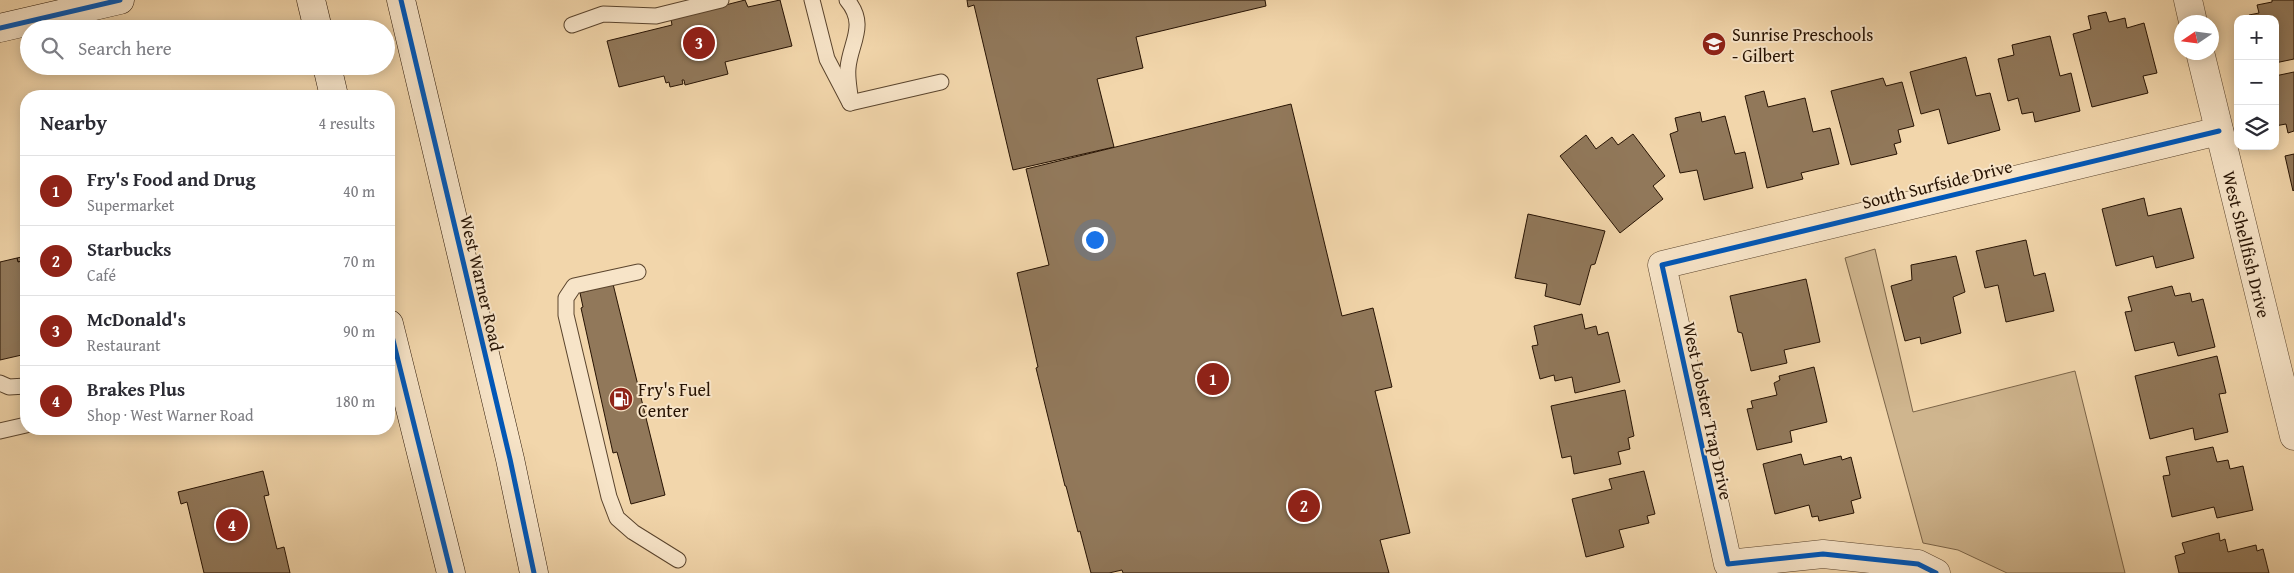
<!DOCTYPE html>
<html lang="en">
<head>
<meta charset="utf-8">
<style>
	body { margin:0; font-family:"Gentium Book Plus",serif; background:#f7f7f7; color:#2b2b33 }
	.controls { position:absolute; right:15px; top:15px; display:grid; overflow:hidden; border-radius:10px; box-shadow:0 2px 12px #0003 }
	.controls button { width:45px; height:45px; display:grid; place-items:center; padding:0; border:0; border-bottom:1px solid #e1e1e2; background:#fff; color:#2b2b33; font:25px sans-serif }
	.compass { position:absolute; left:2174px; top:15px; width:45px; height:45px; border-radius:50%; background:#fff; box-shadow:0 2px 12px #0003; rotate:257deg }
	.you { position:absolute; left:1094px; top:239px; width:18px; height:18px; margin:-12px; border:4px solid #fff; border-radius:50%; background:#1a73e8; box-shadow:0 0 0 8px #1a73e833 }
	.badge { display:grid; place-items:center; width:32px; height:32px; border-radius:50%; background:#8f2418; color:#fff; font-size:16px; font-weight:700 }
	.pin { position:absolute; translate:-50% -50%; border:2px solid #fff; box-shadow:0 1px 5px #0006 }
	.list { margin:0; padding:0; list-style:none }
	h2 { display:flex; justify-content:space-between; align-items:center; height:65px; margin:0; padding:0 20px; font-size:21px }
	h2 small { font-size:16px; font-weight:400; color:#7c7c81 }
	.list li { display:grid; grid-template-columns:32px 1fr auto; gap:15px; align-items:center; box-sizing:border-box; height:70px; padding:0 20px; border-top:1px solid #e1e1e2 }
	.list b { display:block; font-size:19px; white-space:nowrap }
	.list p { margin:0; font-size:16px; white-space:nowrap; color:#7c7c81 }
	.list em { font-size:16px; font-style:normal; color:#7c7c81 }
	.icon { flex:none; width:28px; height:28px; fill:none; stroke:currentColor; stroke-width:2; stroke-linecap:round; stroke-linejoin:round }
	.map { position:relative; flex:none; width:2294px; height:573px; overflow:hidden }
	.search { position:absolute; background:#fff; box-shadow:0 2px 12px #0003; left:20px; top:20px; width:375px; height:55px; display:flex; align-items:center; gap:12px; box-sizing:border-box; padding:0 18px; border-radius:28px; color:#7c7c81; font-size:19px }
	.panel { position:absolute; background:#fff; box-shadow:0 2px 12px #0003; left:20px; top:90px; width:375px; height:345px; border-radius:20px }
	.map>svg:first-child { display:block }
</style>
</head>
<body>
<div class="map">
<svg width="2294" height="573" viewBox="0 0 2294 573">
	<rect width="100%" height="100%" fill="#f2d6ab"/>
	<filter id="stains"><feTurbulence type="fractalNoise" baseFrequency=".004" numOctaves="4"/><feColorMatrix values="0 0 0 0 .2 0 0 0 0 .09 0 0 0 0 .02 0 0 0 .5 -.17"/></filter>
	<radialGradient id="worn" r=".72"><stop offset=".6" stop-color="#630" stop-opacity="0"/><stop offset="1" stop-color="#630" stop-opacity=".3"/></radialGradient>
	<path fill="#cfb58e" stroke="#7b6448" d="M1875 249 1913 412 2075 371 2125 573H2007L1958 550 1923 543 1845 258Z"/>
	<g fill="#91785a" stroke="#271303">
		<path d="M745 0 748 7 780 0 792 46 725 62 728 74 685 85 684 80H682L683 84 670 87 669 82 666 83 664 76 619 87 607 41 672 25 671 19Z"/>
		<path d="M967 0H1265L1266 6 1136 37 1143 68 1097 79 1114 147 1013 170 974 5 968 7Z"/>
		<path d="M2272 0H2294V59L2275 63V19H2249V15L2259 13 2257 5 2272 2Z"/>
		<path d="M2106 12 2109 22 2125 18 2127 28 2144 23 2157 73 2143 76 2148 93 2092 107 2073 34 2091 29 2088 16Z"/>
		<path d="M2050 36 2060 76 2071 73 2080 111 2035 122 2033 112 2022 114 2018 98 2008 101 1998 59 2014 55 2012 45Z"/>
		<path d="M1966 57 1976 96 1990 93 2000 130 1948 144 1939 109 1921 114 1910 72Z"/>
		<path d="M2294 72V131L2288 133 2286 124 2275 126V76Z"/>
		<path d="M1883 78 1886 86 1902 82 1914 126 1898 130 1901 142 1894 144 1897 154 1851 165 1831 91Z"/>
		<path d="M1764 91 1768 107 1805 98 1813 132 1830 128 1839 164 1801 173 1803 179 1767 188 1745 96Z"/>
		<path d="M1291 104 1342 316 1373 308 1392 387 1375 391 1410 533 1380 540 1389 573H1123L1122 570 1109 573H1091L1080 531 1078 532 1066 486H1065L1036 368 1038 367 1017 273 1049 265 1026 169Z"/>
		<path d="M1700 112 1702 122 1725 116 1735 154 1745 152 1753 188 1704 200 1697 170 1680 173 1670 134 1678 131 1675 118Z"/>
		<path d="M1633 134 1665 176 1653 186 1663 199 1620 233 1560 156 1586 135 1596 149 1612 137 1618 145Z"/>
		<path d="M2294 154V190L2293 191 2285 156Z"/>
		<path d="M2144 198 2148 216 2181 208 2194 258 2156 268 2153 256 2116 266 2102 209Z"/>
		<path d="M1528 214 1605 231 1595 264 1591 265 1580 305 1545 296 1547 284 1515 278Z"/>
		<path d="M2026 240 2034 276 2045 273 2054 311 2006 322 1998 285 1985 288 1976 251Z"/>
		<path d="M26 256V260L18 262 17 258Z"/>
		<path d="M1956 256 1965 292 1953 297 1961 333 1921 344 1920 337 1905 341 1891 286 1912 280 1911 265Z"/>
		<path d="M17 258 18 262 26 260V354L0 360V262Z"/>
		<path d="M1806 279 1820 342 1784 350 1787 363 1751 371 1742 333 1738 332 1730 296Z"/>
		<path d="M613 284 665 495 631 504 617 452 613 453 581 308 583 307 580 293Z"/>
		<path d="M2172 286 2175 296 2190 293 2192 302 2203 299 2215 347 2178 356 2174 342 2135 351 2125 312 2132 311 2128 297Z"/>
		<path d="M1582 314 1585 329 1596 326 1598 335 1608 332 1620 382 1575 393 1572 377 1555 381 1554 375 1540 379 1532 346 1538 345 1534 326Z"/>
		<path d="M2217 356 2226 393 2219 394 2228 432 2195 440 2193 428 2150 439 2135 376Z"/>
		<path d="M1814 367 1827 422 1790 431 1792 442 1757 450 1747 409 1753 408 1751 401 1777 395 1774 383 1780 380 1779 376Z"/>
		<path d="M1625 390 1634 436 1628 438 1630 449 1618 452 1621 464 1574 474 1571 456 1562 458 1551 406Z"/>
		<path d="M2213 447 2217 462 2228 460 2230 469 2243 466 2253 510 2217 518 2214 507 2172 517 2163 476 2170 475 2166 457Z"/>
		<path d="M1801 454 1804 465 1841 456 1842 460 1851 457 1861 498 1851 501 1854 513 1819 521 1818 516 1812 517 1809 505 1775 514 1763 464Z"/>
		<path d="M263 471 269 495 264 496 277 549 284 547 290 573H204L187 502 181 504 178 492Z"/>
		<path d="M1644 471 1655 514 1647 516 1649 523 1619 530 1624 547 1586 557 1572 499 1612 489 1609 479Z"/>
		<path d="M2219 533 2220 541 2225 539 2228 552 2256 545 2257 551 2263 549 2269 573H2179L2175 556 2185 553 2182 543Z"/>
	</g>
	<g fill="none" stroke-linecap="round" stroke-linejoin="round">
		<g stroke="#5a442d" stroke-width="17">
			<g id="service">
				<path d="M812 0 827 59 850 103"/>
				<path d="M847 0C868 25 850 43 848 68 847 77 849 87 850 96"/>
				<path d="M572 25 603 14 656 16 721 0"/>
				<path d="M850 103 941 82"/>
				<path d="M638 272 574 286 566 298V315L609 497 617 518 633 532 678 560"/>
				<path d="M0 383 9 387 26 386"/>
				<path d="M0 431 26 425"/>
			</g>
		</g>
		<g stroke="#5a442d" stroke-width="29">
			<g id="minor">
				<path d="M2188 0 2193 22"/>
				<path id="s1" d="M2200 52 2294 436"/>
				<path d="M1936 573 1918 564 1823 554 1728 564 1662 265 2219 131"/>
			</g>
		</g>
		<g stroke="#271303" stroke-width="29">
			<g id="secondary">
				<path d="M311 0 318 29"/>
				<path d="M401 0 510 459 534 573"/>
				<path d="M0 28 120 0"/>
				<path d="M327 66 334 96"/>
				<path d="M389 324 451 573"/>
			</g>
		</g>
		<use href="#service" stroke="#f7e4c8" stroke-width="15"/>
		<use href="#minor" stroke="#f7e4c8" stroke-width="28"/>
		<use href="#secondary" stroke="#f7e4c8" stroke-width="28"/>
		<g stroke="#f7e4c8" stroke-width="8">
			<g id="cycleway">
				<path d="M401 0 510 459 534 573"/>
				<path d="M0 28 120 0"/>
				<path d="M389 324 451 573"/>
				<path d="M1936 573 1918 564 1823 554 1728 564 1662 265 2219 131"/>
			</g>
		</g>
		<use href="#cycleway" stroke="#0057b8" stroke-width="5"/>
	</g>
	<defs>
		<g id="school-disc" transform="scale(1.25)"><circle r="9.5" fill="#8f2418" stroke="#f7e4c8"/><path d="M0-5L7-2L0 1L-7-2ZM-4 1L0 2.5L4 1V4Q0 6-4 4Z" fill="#fff"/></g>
		<g id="fuel-disc" transform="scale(1.25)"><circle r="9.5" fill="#8f2418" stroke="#f7e4c8"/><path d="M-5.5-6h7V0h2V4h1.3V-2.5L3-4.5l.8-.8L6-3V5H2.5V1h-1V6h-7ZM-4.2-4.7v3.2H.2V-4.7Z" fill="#fff"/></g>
	</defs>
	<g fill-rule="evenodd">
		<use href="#school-disc" x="1714" y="44"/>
		<use href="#fuel-disc" x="621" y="399"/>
	</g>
	<g text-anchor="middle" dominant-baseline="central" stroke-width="4" stroke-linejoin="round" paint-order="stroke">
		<g font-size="18" fill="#271303" stroke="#f7e4c8" text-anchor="start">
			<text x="1732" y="34">Sunrise Preschools<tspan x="1732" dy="21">- Gilbert</tspan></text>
			<text x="638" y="389">Fry's Fuel<tspan x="638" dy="21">Center</tspan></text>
		</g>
		<g font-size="18" fill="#271303" stroke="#f7e4c8">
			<text transform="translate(1937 184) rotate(-14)">South Surfside Drive</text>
			<text stroke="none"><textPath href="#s1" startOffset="198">West Shellfish Drive</textPath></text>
			<text transform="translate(482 283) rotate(77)">West Warner Road</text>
			<text transform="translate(1708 411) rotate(78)">West Lobster Trap Drive</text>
		</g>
	</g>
	<rect width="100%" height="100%" filter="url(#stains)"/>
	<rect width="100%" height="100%" fill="url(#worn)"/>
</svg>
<div class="controls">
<button>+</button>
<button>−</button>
<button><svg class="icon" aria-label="layers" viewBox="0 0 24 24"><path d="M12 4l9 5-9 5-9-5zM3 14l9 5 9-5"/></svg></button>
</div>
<svg class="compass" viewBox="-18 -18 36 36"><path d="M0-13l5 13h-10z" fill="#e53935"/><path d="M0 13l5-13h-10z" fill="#7c7c81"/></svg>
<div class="you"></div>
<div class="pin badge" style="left:1213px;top:379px">1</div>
<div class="pin badge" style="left:1304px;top:506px">2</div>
<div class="pin badge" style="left:699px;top:43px">3</div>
<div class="pin badge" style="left:232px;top:525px">4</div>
<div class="search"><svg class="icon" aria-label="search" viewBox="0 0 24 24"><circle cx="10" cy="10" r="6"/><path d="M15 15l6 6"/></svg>Search here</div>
<section class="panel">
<h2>Nearby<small>4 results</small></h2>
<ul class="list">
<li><span class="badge">1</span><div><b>Fry's Food and Drug</b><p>Supermarket</p></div><em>40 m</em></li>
<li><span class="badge">2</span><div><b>Starbucks</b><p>Café</p></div><em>70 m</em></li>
<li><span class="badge">3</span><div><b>McDonald's</b><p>Restaurant</p></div><em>90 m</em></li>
<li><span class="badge">4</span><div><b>Brakes Plus</b><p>Shop · West Warner Road</p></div><em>180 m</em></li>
</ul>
</section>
</div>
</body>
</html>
